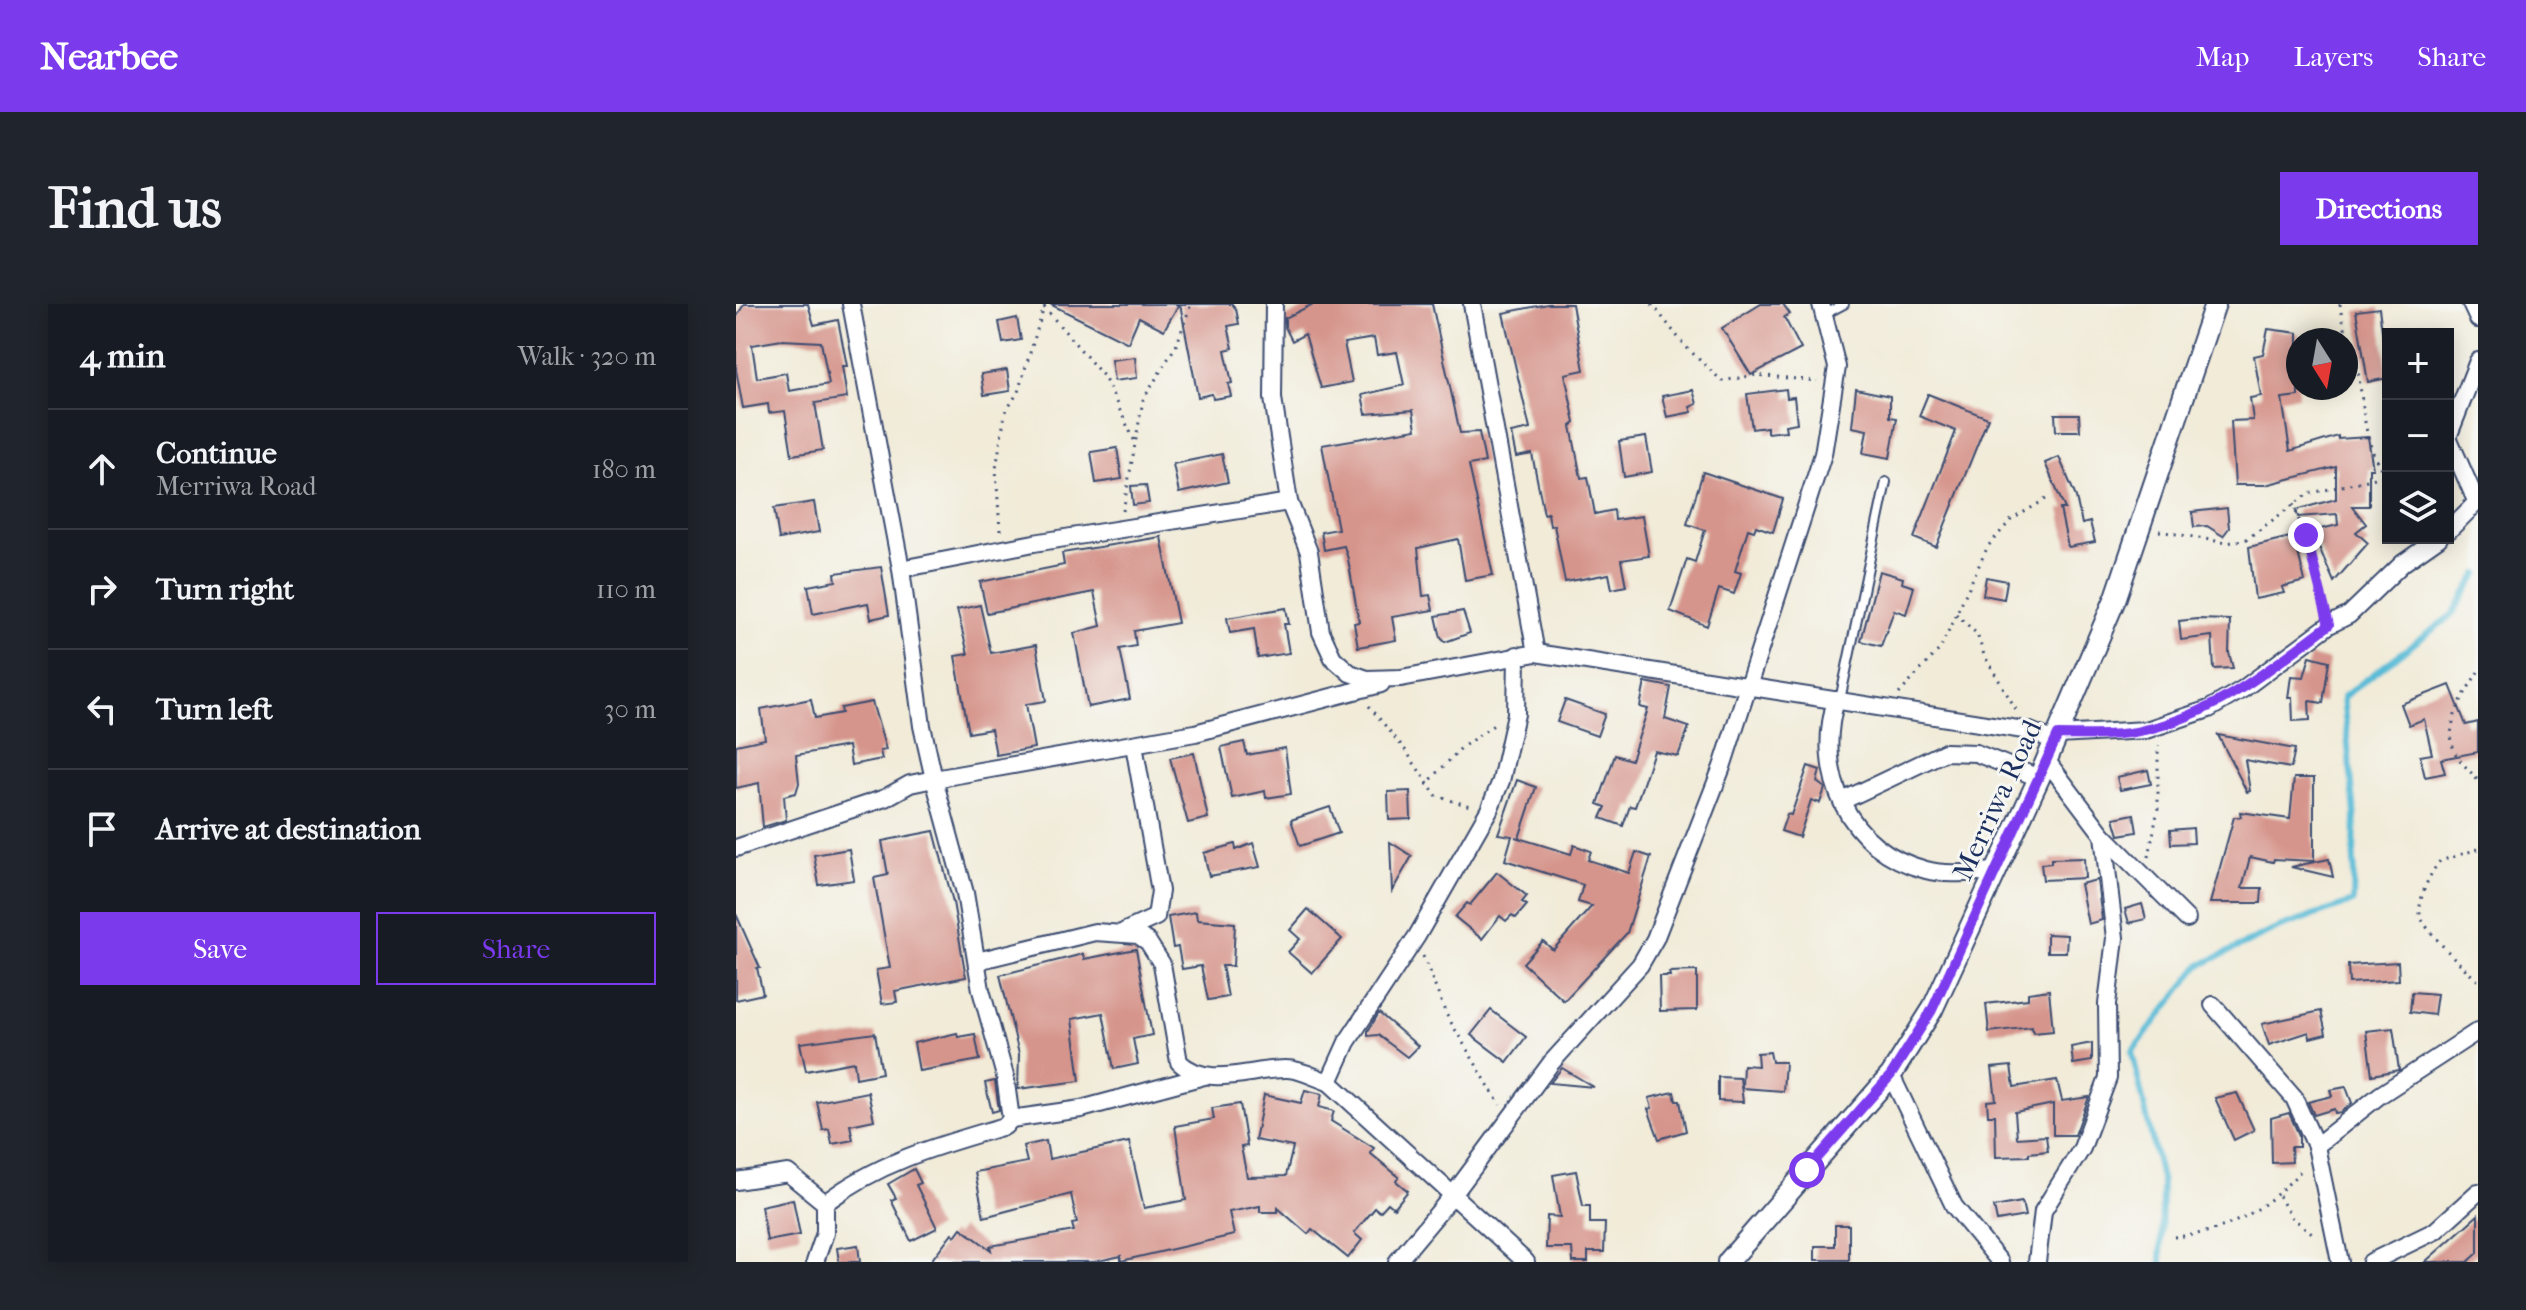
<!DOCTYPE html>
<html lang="en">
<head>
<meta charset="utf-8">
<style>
	body { margin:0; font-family:"IM FELL French Canon",serif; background:#20242c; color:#f1f3f6 }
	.controls { position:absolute; right:24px; top:24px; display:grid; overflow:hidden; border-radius:0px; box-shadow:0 4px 20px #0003 }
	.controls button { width:72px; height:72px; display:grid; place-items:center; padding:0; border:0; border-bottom:2px solid #363941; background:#171b24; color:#f1f3f6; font:40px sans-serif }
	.compass { position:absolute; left:1550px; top:24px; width:72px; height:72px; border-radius:50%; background:#171b24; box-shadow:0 4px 20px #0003; rotate:169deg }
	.stop { position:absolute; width:24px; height:24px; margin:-18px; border:6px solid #7c3aed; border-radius:50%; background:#fff }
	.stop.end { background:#7c3aed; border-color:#fff; box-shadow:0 2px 8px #0008 }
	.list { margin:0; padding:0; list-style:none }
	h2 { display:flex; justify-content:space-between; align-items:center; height:104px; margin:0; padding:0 32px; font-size:34px }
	h2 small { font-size:26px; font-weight:400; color:#9ea1a6 }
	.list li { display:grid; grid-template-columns:52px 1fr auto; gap:24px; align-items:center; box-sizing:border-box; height:120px; padding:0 32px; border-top:2px solid #363941 }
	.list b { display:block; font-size:30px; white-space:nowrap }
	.list p { margin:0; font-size:26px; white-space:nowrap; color:#9ea1a6 }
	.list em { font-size:26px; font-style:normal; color:#9ea1a6 }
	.actions { display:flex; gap:16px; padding:24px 32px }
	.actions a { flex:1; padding:18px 0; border:2px solid #7c3aed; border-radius:0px; text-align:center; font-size:28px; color:#7c3aed }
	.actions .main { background:#7c3aed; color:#fff }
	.icon { flex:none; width:44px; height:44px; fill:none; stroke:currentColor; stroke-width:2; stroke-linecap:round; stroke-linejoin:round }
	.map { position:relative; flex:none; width:1742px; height:958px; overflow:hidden; border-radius:0px }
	header { display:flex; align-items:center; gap:48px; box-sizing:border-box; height:112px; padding:0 40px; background:#7c3aed; color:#fff }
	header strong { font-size:38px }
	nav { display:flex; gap:44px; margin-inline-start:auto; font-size:28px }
	.intro { display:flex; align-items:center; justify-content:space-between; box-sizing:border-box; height:192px; padding:0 48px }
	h1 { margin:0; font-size:56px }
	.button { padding:20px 36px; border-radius:0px; background:#7c3aed; color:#fff; font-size:28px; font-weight:700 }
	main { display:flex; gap:48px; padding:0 48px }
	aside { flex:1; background:#171b24; border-radius:0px; box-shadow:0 4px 20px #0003 }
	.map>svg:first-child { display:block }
</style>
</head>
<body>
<header>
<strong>Nearbee</strong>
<nav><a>Map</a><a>Layers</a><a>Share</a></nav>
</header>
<div class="intro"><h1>Find us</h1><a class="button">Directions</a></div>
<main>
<aside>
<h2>4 min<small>Walk · 320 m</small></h2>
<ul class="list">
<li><svg class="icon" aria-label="ahead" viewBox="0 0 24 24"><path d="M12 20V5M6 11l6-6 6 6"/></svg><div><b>Continue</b><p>Merriwa Road</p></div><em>180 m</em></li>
<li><svg class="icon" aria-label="right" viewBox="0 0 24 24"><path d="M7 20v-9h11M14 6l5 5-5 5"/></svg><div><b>Turn right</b></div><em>110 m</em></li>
<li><svg class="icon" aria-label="left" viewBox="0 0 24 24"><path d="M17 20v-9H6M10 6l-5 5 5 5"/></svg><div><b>Turn left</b></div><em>30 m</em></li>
<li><svg class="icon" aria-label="arrive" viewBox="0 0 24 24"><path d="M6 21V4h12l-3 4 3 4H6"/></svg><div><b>Arrive at destination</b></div></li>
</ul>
<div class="actions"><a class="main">Save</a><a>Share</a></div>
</aside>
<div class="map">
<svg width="1742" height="958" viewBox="0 0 1742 958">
	<rect width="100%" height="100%" fill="#f6f6f2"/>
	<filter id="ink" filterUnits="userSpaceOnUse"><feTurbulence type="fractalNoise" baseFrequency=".0125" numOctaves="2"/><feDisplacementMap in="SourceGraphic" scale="16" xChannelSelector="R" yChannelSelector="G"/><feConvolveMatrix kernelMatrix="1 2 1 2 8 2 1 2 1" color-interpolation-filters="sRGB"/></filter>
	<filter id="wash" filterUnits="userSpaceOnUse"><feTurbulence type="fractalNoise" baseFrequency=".006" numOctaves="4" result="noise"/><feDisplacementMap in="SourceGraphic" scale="32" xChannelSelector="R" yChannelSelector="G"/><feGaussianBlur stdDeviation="1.8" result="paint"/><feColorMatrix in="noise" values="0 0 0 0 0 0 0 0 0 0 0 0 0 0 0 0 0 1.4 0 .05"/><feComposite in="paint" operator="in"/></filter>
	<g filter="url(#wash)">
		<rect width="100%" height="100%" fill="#f1ebd8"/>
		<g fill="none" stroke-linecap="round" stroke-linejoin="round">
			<path stroke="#58bbd7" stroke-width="6" d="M1425 958 1426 879 1396 748 1463 662 1542 624 1617 598 1619 510 1607 393 1716 311 1742 270"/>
		</g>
		<g id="blocks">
			<g fill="#d6958c" fill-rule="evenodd">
				<path d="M8 0H72L78 21 102 16 111 62H106L111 94 79 99 87 146 56 151 49 107 33 109 32 100 7 104 0 66V14ZM46 36 85 38 93 80 53 87 50 69 21 74 16 41Z"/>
				<path d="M314 0H443L428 26 403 13 392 39Z"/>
				<path d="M444 0H496L500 5 503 20 492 22 497 44 489 46 496 79 492 80 495 92 477 95 476 90 462 93Z"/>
				<path d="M577 0H696L724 129 743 128 749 158 733 161 757 271 729 276 722 235 682 244 687 292 694 291 697 306 656 313 660 336 622 343 618 319 623 318 612 255 608 242 588 246 585 228 602 225 586 141 680 125 677 106 630 110 626 91 668 81 661 48 641 51 638 34 608 39 616 78 585 84 569 30 556 37 549 23V14Z"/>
				<path d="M812 0H836L848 66 829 70 839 119 835 122 845 174 852 173 859 210 878 206 879 216 906 212 913 252 885 256 890 282 876 285 873 270 829 278 818 221 814 222 812 209 808 210 796 150 780 153 775 129 794 125 767 9Z"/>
				<path d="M1025 0H1047L1054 10 1048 13 1065 45 1015 71 986 24Z"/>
				<path d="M1643 4 1652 74 1632 78 1620 7Z"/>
				<path d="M281 14 285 36 267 39 263 18Z"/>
				<path d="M1532 25 1562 29V92L1546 94 1554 147 1602 132V135L1632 133 1637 165H1633V202H1616L1630 220 1620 228 1632 239 1598 278 1576 227 1602 221 1601 210 1562 213 1560 206 1600 195V163L1529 181H1499L1495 117 1517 116 1514 94 1525 92 1518 52 1527 50Z"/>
				<path d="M399 53 401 74 378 77 375 56Z"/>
				<path d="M271 66 274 87 248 91 245 70Z"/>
				<path d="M1050 85 1051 94 1058 93 1061 119 1049 121 1050 127 1031 129V123L1016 125 1011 90Z"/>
				<path d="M1120 85 1154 92V113L1161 114 1154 154 1127 149 1131 126 1116 123Z"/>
				<path d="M957 86 961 100 954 103 956 108 931 113 926 92Z"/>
				<path d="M1192 90 1252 114 1200 243 1178 234 1220 127 1183 112Z"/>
				<path d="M1319 110H1343L1344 127H1320Z"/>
				<path d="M910 133 916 168 888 173 883 137Z"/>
				<path d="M381 144 386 175 360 179 355 148Z"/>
				<path d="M486 150 492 178 443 189 437 160Z"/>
				<path d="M1323 153 1340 193 1346 220 1354 218 1359 238 1332 243 1324 205H1329L1309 159Z"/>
				<path d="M967 168 1047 195 1037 228 1020 222 1018 227 1012 225 999 267 1005 269 998 290 983 285 971 322 934 307 951 255 959 258 969 226 951 220Z"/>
				<path d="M410 181 413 199 397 201 395 182Z"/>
				<path d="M78 198 83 228 43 235 38 204Z"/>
				<path d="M1491 204 1493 224 1487 232 1471 222 1458 223 1456 208Z"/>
				<path d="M1558 232 1569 277 1546 283 1548 289 1519 295 1513 243Z"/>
				<path d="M425 233 442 319 398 327 400 342 384 345 394 395 352 403 338 329 365 322 358 288 251 309 244 278 328 261 326 249Z"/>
				<path d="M145 263 153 311 135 315 132 299 77 310 72 282 100 277 99 269Z"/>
				<path d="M1143 267 1167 274 1166 279 1178 283 1170 310 1158 306 1145 342 1125 337Z"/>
				<path d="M1250 273 1271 277 1268 295 1247 291Z"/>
				<path d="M244 301 255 349 300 341 310 397 290 400 298 444 260 451 255 425 233 429 219 352 232 350 221 306Z"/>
				<path d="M550 304 553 320H548L553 349 522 354 518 325 494 329 491 314Z"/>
				<path d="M727 307 734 329 709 338 705 334 700 312Z"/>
				<path d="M1461 315 1494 316 1493 349 1497 364 1478 365 1476 332 1445 336 1443 317Z"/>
				<path d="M1574 352 1593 357 1587 399 1573 397 1574 416 1557 417 1556 394H1552L1555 372 1568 373Z"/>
				<path d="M909 378 935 383 929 415 953 423 942 452 918 447 899 503 894 502 887 522 865 514 870 503 862 500 879 451 895 456 912 405 904 403Z"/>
				<path d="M1714 381 1730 421 1742 418V448L1705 455 1709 469 1689 473 1684 452 1696 450 1688 415 1673 421 1665 400Z"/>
				<path d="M75 395 79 414 106 409 105 404 136 398 150 446 144 447 146 455 115 461 112 442 60 451 63 479 60 489 48 492 50 516 27 523 23 479 0 484V441L29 435 25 405Z"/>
				<path d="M829 396 869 410 861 432 821 418Z"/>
				<path d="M1482 431 1559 445 1555 464 1509 456 1514 487 1511 488Z"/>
				<path d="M508 438 511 451 549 444 555 490 530 494 529 487 496 494 485 443Z"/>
				<path d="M458 449 472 514 452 519 434 454Z"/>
				<path d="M1072 462 1084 466 1081 478 1089 484 1084 499 1075 496 1063 533 1045 527 1051 510 1055 511Z"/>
				<path d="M1412 466 1415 480 1384 486 1381 473Z"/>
				<path d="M1558 474H1578V557L1538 555 1537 558 1514 553 1506 584H1526L1525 599H1474L1498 513H1505L1504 508 1554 515Z"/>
				<path d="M781 476 800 483 783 534 779 533 835 550 838 541 855 547 852 556 893 569 900 548 915 553 891 629 828 697 787 659 807 637 817 646 856 602 842 598 847 581 769 556 776 532 762 530Z"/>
				<path d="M674 487 675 515 653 516 652 488Z"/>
				<path d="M594 503 603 529 564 542 555 516Z"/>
				<path d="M1398 510 1401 528 1383 531 1378 514Z"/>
				<path d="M1457 524 1458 539 1435 540 1434 526Z"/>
				<path d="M198 527 217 598 230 673 159 687 161 698 146 700 140 666 154 664 138 574 152 571 146 537Z"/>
				<path d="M654 538 676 552 656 587Z"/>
				<path d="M517 539 524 563 473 572 468 549 499 540 500 546Z"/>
				<path d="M113 545 118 576 83 581 78 551Z"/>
				<path d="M1348 554 1349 574 1307 576 1305 560 1315 559V555Z"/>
				<path d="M1593 555 1597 573 1555 563Z"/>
				<path d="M761 568 791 592 786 598 791 601 780 614 776 611 770 617 764 612 746 635 719 613 731 599 734 601Z"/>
				<path d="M1361 576 1366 616 1352 620 1344 580Z"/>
				<path d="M1406 600 1410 615 1393 619 1389 605Z"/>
				<path d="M572 605 606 635 576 669 552 648 564 635 554 626Z"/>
				<path d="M460 608 461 616 499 619 497 662H486L492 693 472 696 465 662 446 665 442 643 437 644 432 613Z"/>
				<path d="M0 610 24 664H21L27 690 0 696Z"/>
				<path d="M1311 630 1331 631 1330 648H1311Z"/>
				<path d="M400 645 416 731 397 735 402 760 378 765 367 709 336 715 344 777 282 785 283 750 264 671 347 650 348 655Z"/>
				<path d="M1662 658 1663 676 1613 679 1612 661Z"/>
				<path d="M961 667V706L924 707 923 672H934L933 668Z"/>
				<path d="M1313 686 1317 727 1297 729 1296 723 1253 728 1250 700 1292 695V689Z"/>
				<path d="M1676 688 1701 690 1698 711 1674 708Z"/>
				<path d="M755 706 790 733 771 758 735 731Z"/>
				<path d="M1585 707 1590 730 1574 734 1573 728 1533 741 1526 720Z"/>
				<path d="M643 709 682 742 671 753 642 731 632 732V727Z"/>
				<path d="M1657 724 1663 766 1636 771 1630 727Z"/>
				<path d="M139 729 146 769 120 774 118 758 70 767 64 739Z"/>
				<path d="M221 729 222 733 239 730 244 756 183 767 178 739Z"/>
				<path d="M1356 739V757L1337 760 1335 743Z"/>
				<path d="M1034 748 1036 758H1049L1047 787 1006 784 1007 761 1022 762 1021 749Z"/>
				<path d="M1275 762 1278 783 1321 776 1326 797 1353 793 1339 831H1317V800L1279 808 1281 834 1310 832 1312 847 1293 849V852L1260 853 1259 811H1252L1251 797 1260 796 1256 764Z"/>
				<path d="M826 764 858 783 814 779Z"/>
				<path d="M982 773 1004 774 1007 798 982 797Z"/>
				<path d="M259 777 263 806 256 808 249 779Z"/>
				<path d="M1610 783 1616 799 1605 808 1599 809 1598 805 1578 811 1572 798 1596 792 1594 786Z"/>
				<path d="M569 786 586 790 583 803 598 807 595 817 638 844 634 849 663 873 660 877 672 887 658 904 652 899 644 908 639 904 618 929 626 936 612 954 576 925 572 930 542 904V908H524V902L493 908 498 931 385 957V952L358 958H194L216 929 219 932 225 924 255 946 254 942 338 927 336 920 341 919 335 890 248 913 239 868 291 858 287 842 310 837 313 855 393 838 408 904 450 896 439 822 478 815 476 804 504 800 511 842 505 843 511 873 550 872 557 843 519 836 528 791 565 799Z"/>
				<path d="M132 788 138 816 114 821 117 836 96 840 93 825 87 826 81 798Z"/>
				<path d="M938 788 940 797H944L950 827 923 835 912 805 916 804 913 794Z"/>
				<path d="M1501 789 1518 826 1498 836 1479 794Z"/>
				<path d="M1553 809 1563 831V843H1555L1556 858 1536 859 1535 814Z"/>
				<path d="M178 865 185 879 180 881 201 924 175 937 155 896 160 894 152 880Z"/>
				<path d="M840 867 847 902H854V919H869L868 948H852V958H837L836 944H810L811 912 824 913 817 871Z"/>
				<path d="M57 895 64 931 31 937 25 902Z"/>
				<path d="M1286 898 1289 912 1261 917 1258 903Z"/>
				<path d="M1742 911V949L1732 958H1689Z"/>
				<path d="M1099 921H1113V956H1079V942H1099Z"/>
				<path d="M122 941 124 958H103L101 944Z"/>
			</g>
		</g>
	</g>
	<g filter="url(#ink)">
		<use href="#blocks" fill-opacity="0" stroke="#3b4b70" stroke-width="2"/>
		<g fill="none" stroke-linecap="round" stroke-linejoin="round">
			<g stroke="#3b4b70" stroke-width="12">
				<g id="service">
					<path d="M1089 10 1108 0"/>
					<path d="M1104 396 1150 178"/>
				</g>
			</g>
			<g stroke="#3b4b70" stroke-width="20">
				<g id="minor">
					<path d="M538 0 537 94 553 198 573 248 585 328 597 354 614 369 631 375 665 374 800 349 1294 427 1319 437"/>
					<path d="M736 0 800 349"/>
					<path d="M1735 0 1742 15"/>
					<path d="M1741 199 1712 133 1742 57"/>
					<path d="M1712 227 1742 197"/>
					<path d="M165 265 298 239 553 198"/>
					<path d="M781 351 780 410 765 477 753 506 681 632 611 738 593 778 790 958"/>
					<path d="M1100 396C1078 470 1112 546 1190 566 1212 572 1237 568 1259 567"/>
					<path d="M1322 431 1410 426 1473 405 1507 385 1593 321 1613 311 1667 259 1703 234"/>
					<path d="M1311 457 1367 531 1451 615"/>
					<path d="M1106 497 1209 448 1240 449 1303 474"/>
					<path d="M0 544 149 494 174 480 198 475 186 422 165 265 115 0"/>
					<path d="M389 627 420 613 424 587 398 441"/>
					<path d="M241 657 359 628 402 631 412 638 426 660 443 758C472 786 516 764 551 765 564 765 580 774 593 778"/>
					<path d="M1477 701 1558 794 1580 842 1604 958"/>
					<path d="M1155 771 1218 902 1264 958"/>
					<path d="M275 815 345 805 468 772"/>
					<path d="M1580 842 1644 791 1742 727"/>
					<path d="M0 877 52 869 89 899"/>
					<path d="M79 958 89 929V899C144 857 204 841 269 822L275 815 269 772 245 686 229 589 198 475 459 429 645 380"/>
					<path d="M661 958 717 891 815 759 904 661 919 635 986 463 1087 150 1101 63 1085 0"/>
					<path d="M1301 958 1307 907 1346 844 1372 774 1371 700 1379 634 1367 531"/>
					<path d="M1635 958 1699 927 1742 888"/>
				</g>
			</g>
			<g stroke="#3b4b70" stroke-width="24">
				<path id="tertiary" d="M992 958 1155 771 1196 706 1303 474 1380 293 1479 0"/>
			</g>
			<g stroke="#3b4b70" stroke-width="3" stroke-dasharray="2 6" stroke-linecap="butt">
				<path d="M916 0 949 42 986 77 1020 71 1081 77"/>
				<path d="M1604 0C1606 25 1618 44 1622 68 1628 103 1627 141 1650 172"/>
				<path d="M308 3 368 73 400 140"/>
				<path d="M1557 200 1578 257 1589 302"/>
				<path d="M387 207 407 96 441 40 455 0"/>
				<path d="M264 227 260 165 269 109 282 88 309 0"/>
				<path d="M1423 227 1491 239 1511 235 1572 190 1652 171"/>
				<path d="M1220 310 1241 330 1248 351 1281 407"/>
				<path d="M1742 368C1729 389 1708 419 1718 446 1722 457 1735 467 1742 477"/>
				<path d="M1163 390 1204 345 1252 242 1275 216 1315 192"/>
				<path d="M633 402 670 447 700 492 734 502"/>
				<path d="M690 481 725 444 759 420"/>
				<path d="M1742 545 1704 557C1694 569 1682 594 1684 610 1685 623 1730 666 1742 677"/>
				<path d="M1413 553 1422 504V441"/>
				<path d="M687 652 710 710 764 801"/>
				<path d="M1543 892 1555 913 1580 932"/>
				<path d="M1438 933C1493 929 1532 904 1567 864"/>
			</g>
			<use href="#service" stroke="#fff" stroke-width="8"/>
			<use href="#minor" stroke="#fff" stroke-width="16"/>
			<use href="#tertiary" stroke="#fff" stroke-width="20"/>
		</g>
	</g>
	<g fill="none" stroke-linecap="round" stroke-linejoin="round" filter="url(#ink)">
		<path stroke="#7c3aed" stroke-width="10" d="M1071 866 1155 771 1196 706 1322 431C1351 431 1380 433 1408 426 1481 410 1535 364 1593 321L1570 231"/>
	</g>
	<g text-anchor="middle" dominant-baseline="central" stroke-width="6" stroke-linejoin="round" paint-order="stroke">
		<g font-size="28" fill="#1b2f5e" stroke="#f6f6f2">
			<text transform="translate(1261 496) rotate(-65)">Merriwa Road</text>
		</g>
	</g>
</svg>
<div class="controls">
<button>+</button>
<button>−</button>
<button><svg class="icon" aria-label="layers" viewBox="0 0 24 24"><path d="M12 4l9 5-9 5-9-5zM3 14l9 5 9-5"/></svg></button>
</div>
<svg class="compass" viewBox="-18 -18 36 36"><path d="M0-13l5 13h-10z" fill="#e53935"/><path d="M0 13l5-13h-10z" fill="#9ea1a6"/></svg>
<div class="stop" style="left:1071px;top:866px"></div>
<div class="stop end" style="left:1570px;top:231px"></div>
</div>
</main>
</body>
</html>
